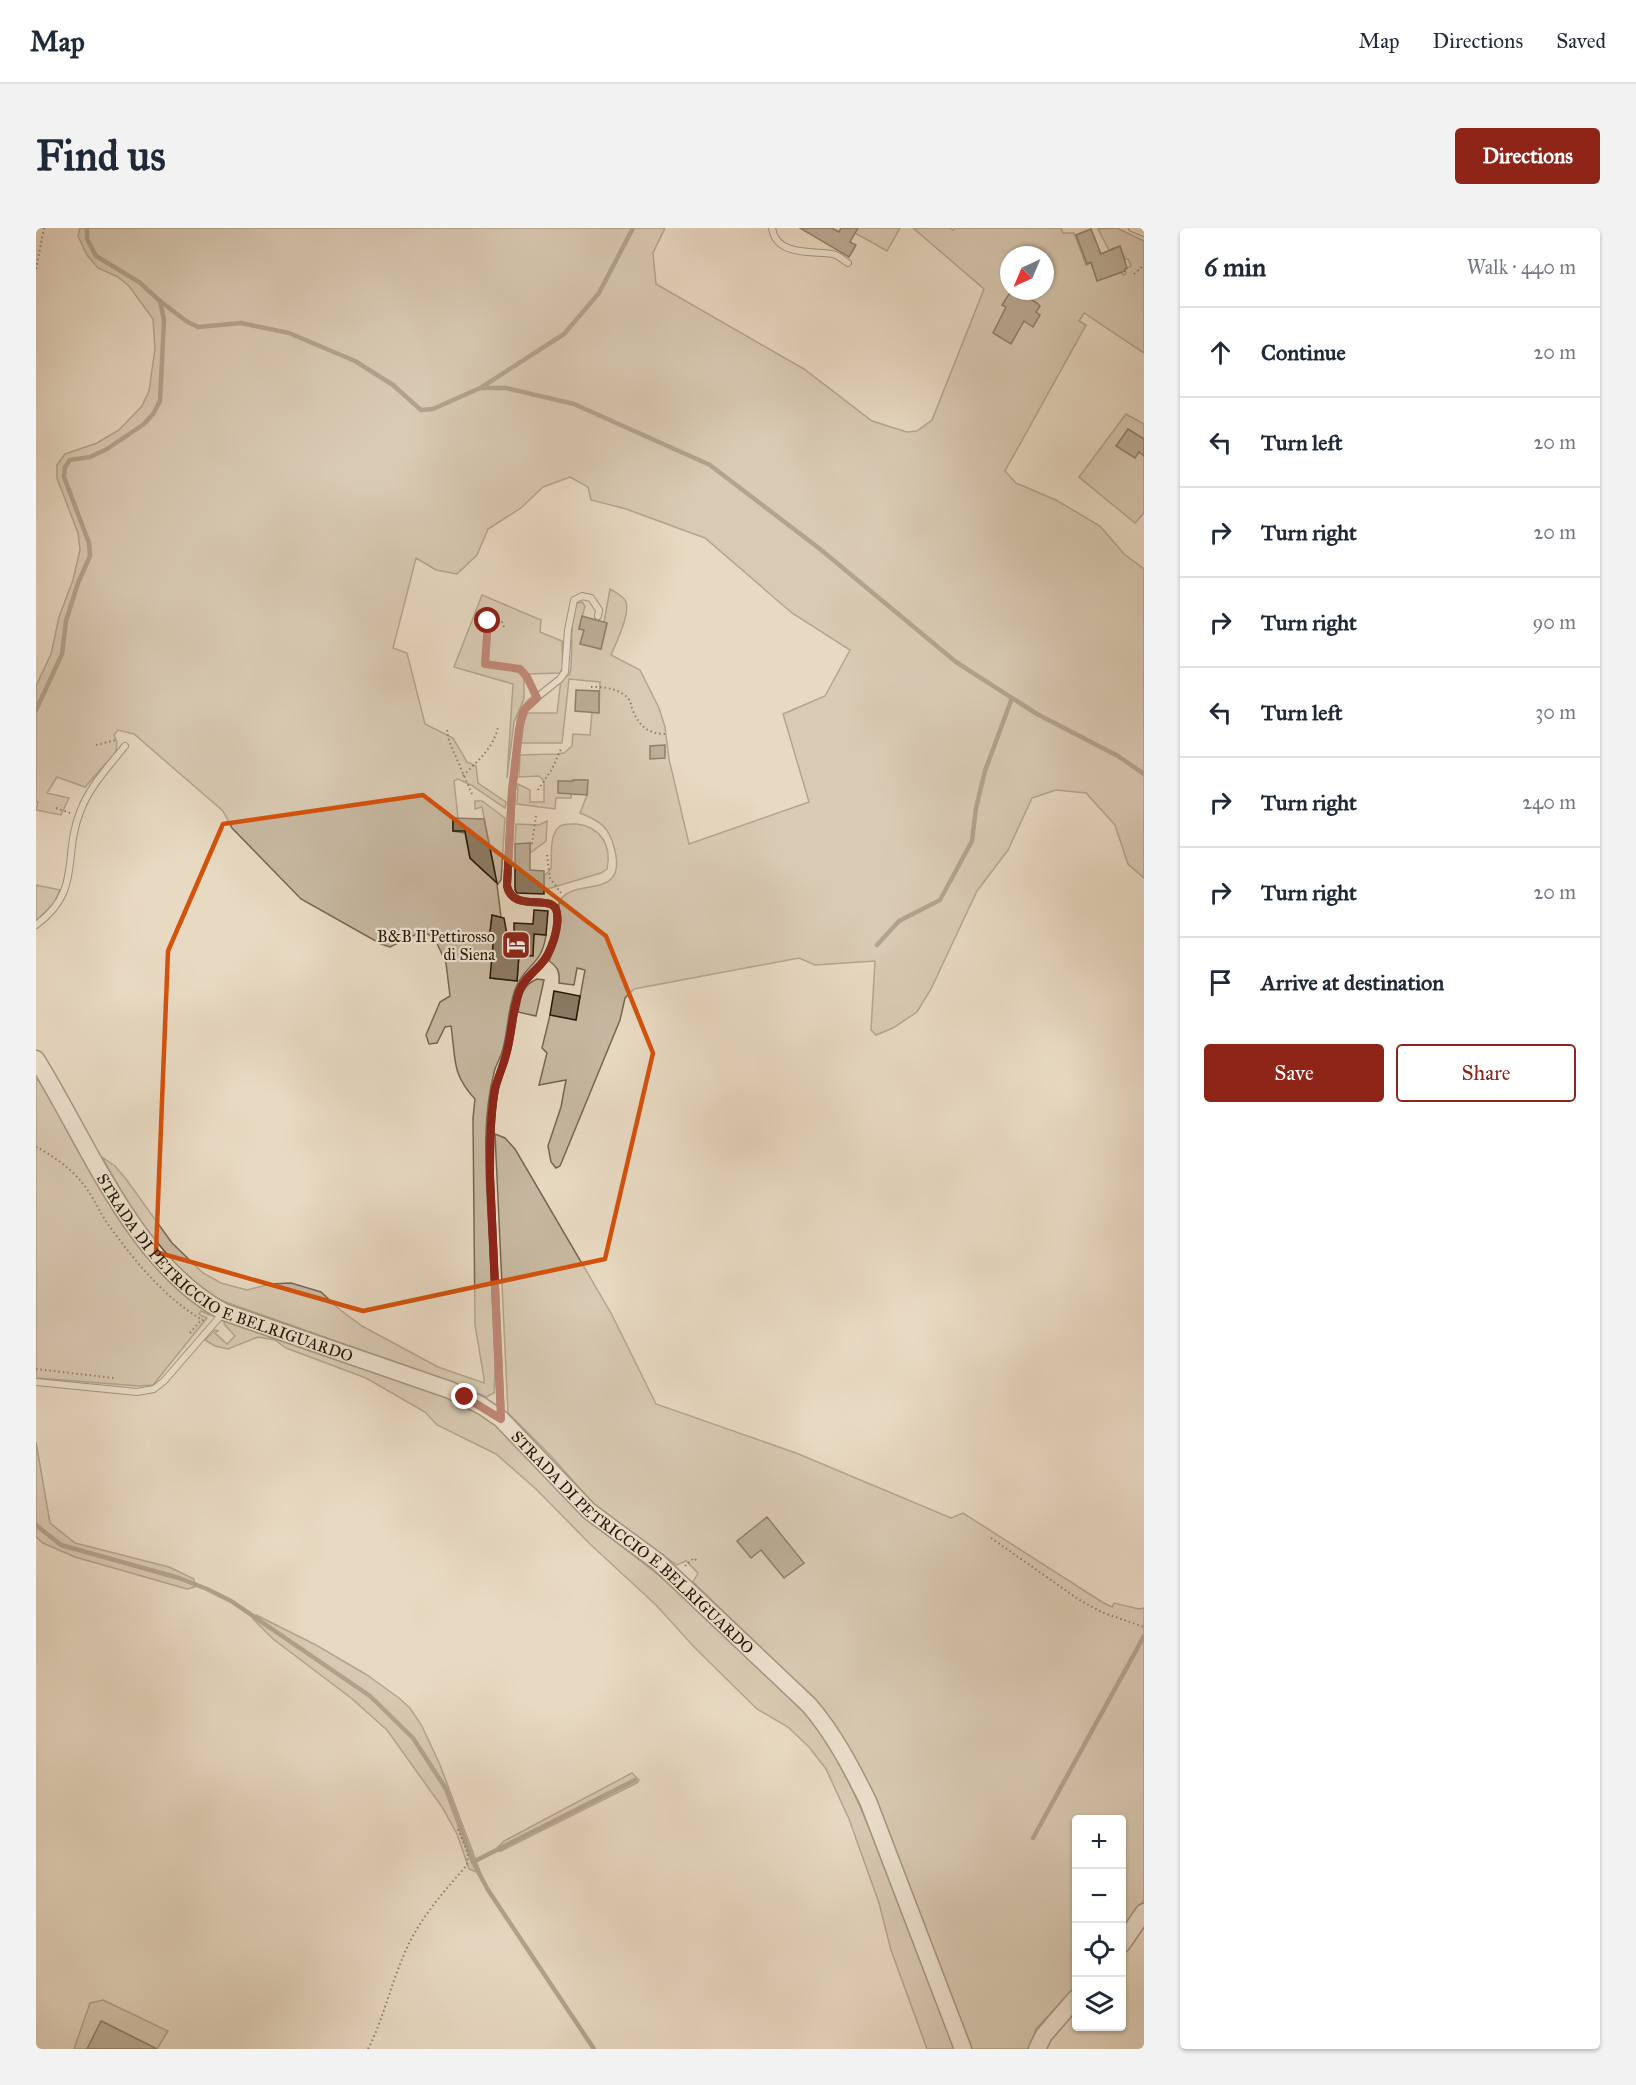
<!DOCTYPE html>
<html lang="en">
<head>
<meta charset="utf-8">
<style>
	body { margin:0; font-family:"IM FELL Great Primer",serif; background:#f2f2f3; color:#1f2937 }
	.controls { position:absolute; right:18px; bottom:18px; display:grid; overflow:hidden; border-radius:6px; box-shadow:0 2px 4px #0004 }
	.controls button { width:54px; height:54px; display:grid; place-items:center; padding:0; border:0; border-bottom:2px solid #e0e1e3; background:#fff; color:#1f2937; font:30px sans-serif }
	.compass { position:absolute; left:964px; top:18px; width:54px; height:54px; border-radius:50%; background:#fff; box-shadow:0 2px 4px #0004; rotate:224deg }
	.stop { position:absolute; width:18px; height:18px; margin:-14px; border:4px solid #8f2418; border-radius:50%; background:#fff }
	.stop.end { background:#8f2418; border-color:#fff; box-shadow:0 2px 6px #0008 }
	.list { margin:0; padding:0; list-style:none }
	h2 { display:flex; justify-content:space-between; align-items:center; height:78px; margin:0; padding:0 24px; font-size:26px }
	h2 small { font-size:20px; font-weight:400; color:#747a83 }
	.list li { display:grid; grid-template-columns:39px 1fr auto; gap:18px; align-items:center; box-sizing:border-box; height:90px; padding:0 24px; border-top:2px solid #e0e1e3 }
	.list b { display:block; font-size:22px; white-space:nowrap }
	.list em { font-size:20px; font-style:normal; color:#747a83 }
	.actions { display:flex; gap:12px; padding:18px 24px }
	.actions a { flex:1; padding:14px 0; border:2px solid #8f2418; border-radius:6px; text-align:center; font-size:21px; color:#8f2418 }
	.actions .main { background:#8f2418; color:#fff }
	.icon { flex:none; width:33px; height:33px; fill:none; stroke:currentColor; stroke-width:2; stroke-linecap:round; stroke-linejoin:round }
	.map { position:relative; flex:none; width:1108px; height:1821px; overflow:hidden; border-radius:6px }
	header { display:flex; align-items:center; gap:36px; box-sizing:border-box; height:84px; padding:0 30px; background:#fff; border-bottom:2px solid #e0e1e3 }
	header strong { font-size:28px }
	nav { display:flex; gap:33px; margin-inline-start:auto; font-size:21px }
	.intro { display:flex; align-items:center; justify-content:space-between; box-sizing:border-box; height:144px; padding:0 36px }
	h1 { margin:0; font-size:42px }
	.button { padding:15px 27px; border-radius:6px; background:#8f2418; color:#fff; font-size:21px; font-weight:700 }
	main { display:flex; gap:36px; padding:0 36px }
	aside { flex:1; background:#fff; border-radius:6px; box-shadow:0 2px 4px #0004 }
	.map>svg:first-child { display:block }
</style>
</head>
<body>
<header>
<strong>Map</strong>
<nav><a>Map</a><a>Directions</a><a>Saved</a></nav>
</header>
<div class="intro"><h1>Find us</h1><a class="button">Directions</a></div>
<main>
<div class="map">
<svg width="1108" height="1821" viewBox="0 0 1108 1821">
	<rect width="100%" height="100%" fill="#e8d9c2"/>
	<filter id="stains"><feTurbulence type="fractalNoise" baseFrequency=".00333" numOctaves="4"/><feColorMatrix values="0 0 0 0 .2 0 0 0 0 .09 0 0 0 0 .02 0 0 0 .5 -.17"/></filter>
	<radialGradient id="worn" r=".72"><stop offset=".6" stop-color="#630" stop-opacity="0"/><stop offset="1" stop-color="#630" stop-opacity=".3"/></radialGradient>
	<g fill="#c7b8a1" stroke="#766650" stroke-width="1.5" fill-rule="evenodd">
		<path d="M44 0H629L617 25 620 56 768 141 836 193 871 204 881 203 896 192 948 61 877 0H914L917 2 919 0H1025L1027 5H1038L1050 37 1055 35 1061 52 1086 44 1087 47 1090 46 1089 41 1095 38 1092 31H1089L1084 18 1073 22 1062 1 1081 0 1108 13V125L1048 85 1043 93 1050 97 969 243 980 255 1020 272 1064 298 1088 326 1108 341V650L1092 636 1079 597 1050 565 1020 562 996 570 972 622 941 663 895 761 881 784 857 800 840 807 835 802 839 733 779 737 763 730 598 761 589 770 584 792 524 938 520 940 515 934 512 918 525 879 530 852 503 857 511 825 506 820 514 787 540 791 549 742 541 740 538 757 523 755C524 744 522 739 513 733 518 720 523 707 525 693 525 685 520 678 525 671 541 649 593 673 578 619 573 599 564 593 544 585L551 567V552H537L535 570H520L519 581 481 576 482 556 494 562V574H508V553L503 548 483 549 484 527 521 526 528 525 536 518 537 506 554 507 556 484H563L564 454 533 451 526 515H485L487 491 492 485H521L525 452 534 446C538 423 532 398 541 375L546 374 549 378 543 401 548 402 545 416 565 421 571 395 568 394 574 361C579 364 588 368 590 374 594 387 580 415 575 427L604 442 623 480 629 499 633 531 653 616 773 574 747 486 789 468 814 422 756 385 669 310 590 281 555 272 552 259 534 249 507 259 485 280 452 301 441 327 421 346 400 342 380 330 357 420 371 425 389 496 417 510 431 534 440 538 442 555 470 574 469 580 435 557 422 551 418 553 422 590H417V603L429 605 434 630 452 647 459 645 446 579 439 581V573H446L469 590 465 652 461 657 465 689 456 688 454 704 472 706 471 719 454 750 481 753 483 727H496L498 706 510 707C506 736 492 735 481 757 471 778 473 802 466 824 464 831 459 838 458 845 446 891 450 940 452 986 455 1037 457 1087 459 1137L458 1165 450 1169 418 1155 170 1067 143 1044 98 985 66 929 79 938 90 951 136 1015 167 1045 185 1055 211 1062 234 1056 255 1055 285 1064 303 1081 326 1098 402 1139 448 1155V1150L439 1097 437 890 439 871C415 845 420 831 415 798L409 799 401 815 393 816 390 807 404 774 414 768 410 735 399 711 387 703 354 719 345 716 265 671 196 600 187 583 98 506 82 502 78 507 81 514 80 524 49 559 21 549 11 565 33 570 25 587 0 582 2 574H0V458L15 426 23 389 37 352 44 322 42 305 21 250V237L29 226 61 215 83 202 106 178 113 163 119 121 117 91 93 58 82 49 62 40 51 27 42 8ZM973 27H1009V63H973Z"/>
		<path d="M822 0H864L851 23 819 5Z"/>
		<path d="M1090 186 1108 196V285L1099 295 1043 249Z"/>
		<path d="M446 367 505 392 504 404 526 413 527 439 524 445 492 446 488 450V471L478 494 471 550 477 456 418 439Z"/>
		<path d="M511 593 510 613 494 625V615L479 616 480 596 503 597Z"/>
		<path d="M541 596C565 599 576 618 571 641L565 645 508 662V648L515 641C516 630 513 607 523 599 527 595 536 596 541 596Z"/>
		<path d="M0 657 24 662 18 675 0 693Z"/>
		<path d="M501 751 508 752 500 788 482 784C485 769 485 758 501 751Z"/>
		<path d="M0 851 6 855 141 1057 170 1082 173 1087 165 1083 163 1086 171 1090 117 1157 103 1158 0 1150Z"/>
		<path d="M459 906 469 910 479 921 575 1085 620 1176 760 1225 915 1290 927 1285 1066 1374 1076 1379 1078 1375 1103 1381 1108 1380V1672L1086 1704V1592H1040V1758L1000 1801 993 1821H934L885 1693 775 1468 657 1354 662 1345 650 1333 641 1337 570 1287 556 1274 516 1229 472 1185Z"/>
		<path d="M189 1092 413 1170 441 1183 466 1202 561 1299 639 1360 768 1483C810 1535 832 1597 856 1658 877 1713 898 1767 919 1821H891L855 1722 843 1675 813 1591 790 1541 773 1519 752 1499 721 1481 659 1420 620 1377 554 1316 500 1261 460 1226 401 1197 389 1184 330 1150 250 1120 239 1112 222 1109 192 1121 179 1118 169 1112 179 1102 182 1103 179 1105 191 1116 199 1108 188 1096Z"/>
		<path d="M0 1214 14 1295 39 1315 133 1339 158 1351 159 1359 151 1361 39 1329 7 1315 0 1309Z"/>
		<path d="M220 1387 280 1417 331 1447 363 1470 374 1480 386 1498 404 1537 445 1646 433 1641 421 1606 406 1579 351 1502 315 1470 237 1411 217 1391Z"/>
		<path d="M596 1545 603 1552 601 1555 465 1623H462L461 1620 468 1613Z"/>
		<path d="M67 1772 132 1803 121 1821 66 1793 51 1821H38L54 1775Z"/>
	</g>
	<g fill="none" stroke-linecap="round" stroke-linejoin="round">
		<g stroke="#72624d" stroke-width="4.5">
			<path d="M124 73 150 93 162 99 205 95 253 105 319 133 357 157 385 182 397 181 444 160H470L538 176 674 237 784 321 920 434 1001 486 1082 528 1108 546"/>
			<path d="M446 159 528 106 563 65 597 0"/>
			<path d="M0 482 26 426 30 393 42 355 54 328 53 315 28 249 29 239 34 232 54 229 71 221 108 196 117 186 124 173 128 92 124 73 103 54 60 28 51 11V0"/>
			<path d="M841 717 863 693 904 672 936 613 940 580 949 543 976 470"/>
			<path d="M0 1297 25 1317 143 1350 171 1361 195 1373 334 1468 377 1510 410 1561 437 1634 452 1662 558 1821"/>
			<path d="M997 1610 1108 1408"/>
			<path d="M437 1634 599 1552"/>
		</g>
	</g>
	<g fill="#8a7b65" stroke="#251500" stroke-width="1.5">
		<path d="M764 0H796L803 4 805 0H822L814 14 820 17 813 29Z"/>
		<path d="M1055 1 1065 26 1084 18 1091 40 1089 41V43L1061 53 1055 34 1051 36 1040 7Z"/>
		<path d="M975 63H982L1001 75 1004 78 1000 84 1004 87 997 99 988 93 975 116 957 105 970 79 966 77Z"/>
		<path d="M1092 201 1108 211V228L1103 224 1099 230 1080 218Z"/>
		<path d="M546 388 571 395 565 421 544 416 548 402 543 401Z"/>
		<path d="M540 462 563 463V485L539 483Z"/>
		<path d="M629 517V530L614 531V518Z"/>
		<path d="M537 552H552L551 567 522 565V553H537Z"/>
		<path d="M417 590 448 591 461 655 434 630 429 603H417Z"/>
		<path d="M494 615V642L508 643V666L481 665 479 662V616Z"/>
		<path d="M498 682 512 683 510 707 498 706 497 728 483 727 481 753 454 750 458 705 454 704 456 687 468 690 472 712 478 711V695L497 696Z"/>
		<path d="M518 763 544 768 540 792 514 787Z"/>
		<path d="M731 1289 768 1335 748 1350 725 1322 715 1330 701 1313Z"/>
		<path d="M65 1793 121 1821H51Z"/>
	</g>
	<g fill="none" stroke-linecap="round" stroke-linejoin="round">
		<g stroke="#564630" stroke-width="8">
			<g id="service">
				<path d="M736 0C740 28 775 23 796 26 801 26 807 32 812 35"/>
				<path d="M1096 0 1108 5"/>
				<path d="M0 697C47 662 26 630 44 584 53 559 73 538 89 518"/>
				<path d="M0 1154 101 1164 118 1161 128 1153 187 1085"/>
				<path d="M465 1187 454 948C454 919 454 890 459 861 462 849 467 838 470 827 476 806 476 784 483 764 487 752 497 745 505 736 515 725 523 700 521 685 518 663 478 687 471 658L476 563 485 489 488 482 495 474 524 451 529 444 532 402 538 372 546 368 555 370 563 382 562 388"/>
			</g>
		</g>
		<g stroke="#564630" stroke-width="19">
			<g id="tertiary">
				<path id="s1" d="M0 831C52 914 98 1036 188 1084L414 1162 446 1178 465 1191 553 1283 622 1334 773 1477C798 1506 815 1539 832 1573L927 1821"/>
				<path d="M1086 1716 1108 1684"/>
				<path d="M1001 1821 1008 1807 1040 1770"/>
			</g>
		</g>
		<g stroke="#251500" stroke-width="2" stroke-dasharray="1.5 3" stroke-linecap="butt">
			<path d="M0 41 8 0"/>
			<path d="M1098 46 1108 37"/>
			<path d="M468 399 465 392 455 390 452 393 449 437 485 441 496 459"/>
			<path d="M555 459C568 459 582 460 592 470 595 474 595 478 597 483 603 498 613 506 629 506"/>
			<path d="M411 502 413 513 436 566"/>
			<path d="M60 517 80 512"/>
			<path d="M427 548C442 532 457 521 462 499"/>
			<path d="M502 562 516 541 525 521"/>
			<path d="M20 580 34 585"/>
			<path d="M496 616 500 588"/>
			<path d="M511 627 514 650 525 665"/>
			<path d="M0 919C16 927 36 941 47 956 58 969 64 986 74 999 101 1036 129 1070 168 1093"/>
			<path d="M154 1105 166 1091"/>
			<path d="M0 1141 78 1150"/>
			<path d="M955 1310 1042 1371 1065 1384 1108 1399"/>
			<path d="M649 1338 658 1330 662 1334"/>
			<path d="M332 1821C347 1792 354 1759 367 1729 381 1693 406 1666 431 1637L432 1626 422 1601"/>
		</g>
		<use href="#service" stroke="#f0e6d7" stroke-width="6"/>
		<use href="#tertiary" stroke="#f0e6d7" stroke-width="16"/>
	</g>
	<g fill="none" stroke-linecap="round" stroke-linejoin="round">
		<path stroke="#8f2418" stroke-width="8" d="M429 1169 465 1191 454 948C454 919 454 890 459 861 462 849 467 839 470 827 476 806 476 784 483 764 487 752 497 745 505 736 516 724 523 701 521 685 518 663 478 687 471 658L476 563 483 501 488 482 501 470 491 449 484 441 449 436 452 393"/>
	</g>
	<path d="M0 0H1108V1821H0ZM387 567 570 708 617 825 569 1031 327 1083 120 1024 132 723 187 596Z" fill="#e8d9c2" fill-opacity=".55" fill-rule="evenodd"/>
	<path fill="none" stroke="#d4520b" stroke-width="4.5" stroke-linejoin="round" d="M387 567 570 708 617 825 569 1031 327 1083 120 1024 132 723 187 596Z"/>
	<defs>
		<g id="hotel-square" transform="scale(1.5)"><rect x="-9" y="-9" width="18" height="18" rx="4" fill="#8f2418" stroke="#f0e6d7"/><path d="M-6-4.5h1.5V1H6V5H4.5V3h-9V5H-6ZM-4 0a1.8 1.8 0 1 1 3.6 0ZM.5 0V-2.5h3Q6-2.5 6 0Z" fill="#fff"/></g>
	</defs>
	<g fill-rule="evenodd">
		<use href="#hotel-square" x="480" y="717"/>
	</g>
	<g text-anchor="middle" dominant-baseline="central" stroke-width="4.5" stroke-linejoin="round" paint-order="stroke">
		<g font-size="16" fill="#251500" stroke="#f0e6d7" text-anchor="end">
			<text x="459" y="708">B&amp;B Il Pettirosso<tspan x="459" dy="18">di Siena</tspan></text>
		</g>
		<g font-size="16" fill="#251500" stroke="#f0e6d7">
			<text stroke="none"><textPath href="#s1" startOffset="294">STRADA DI PETRICCIO E BELRIGUARDO</textPath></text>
			<text stroke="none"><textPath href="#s1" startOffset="798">STRADA DI PETRICCIO E BELRIGUARDO</textPath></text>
		</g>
	</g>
	<rect width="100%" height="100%" filter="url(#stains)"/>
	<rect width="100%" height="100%" fill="url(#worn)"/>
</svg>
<div class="controls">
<button>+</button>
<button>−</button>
<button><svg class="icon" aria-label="locate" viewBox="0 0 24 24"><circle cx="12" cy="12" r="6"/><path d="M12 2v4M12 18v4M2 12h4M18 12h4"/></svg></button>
<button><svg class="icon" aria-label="layers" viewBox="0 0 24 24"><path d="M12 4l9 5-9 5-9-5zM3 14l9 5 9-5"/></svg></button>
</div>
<svg class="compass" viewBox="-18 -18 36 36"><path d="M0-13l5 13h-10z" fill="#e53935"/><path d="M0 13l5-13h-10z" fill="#747a83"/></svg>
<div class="stop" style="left:452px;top:393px"></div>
<div class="stop end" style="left:429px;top:1169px"></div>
</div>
<aside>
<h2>6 min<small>Walk · 440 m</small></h2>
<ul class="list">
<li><svg class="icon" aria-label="ahead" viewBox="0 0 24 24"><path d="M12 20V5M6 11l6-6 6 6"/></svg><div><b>Continue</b></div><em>20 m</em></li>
<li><svg class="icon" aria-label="left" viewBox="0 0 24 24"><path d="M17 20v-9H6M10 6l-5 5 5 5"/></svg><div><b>Turn left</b></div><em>20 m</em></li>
<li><svg class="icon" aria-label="right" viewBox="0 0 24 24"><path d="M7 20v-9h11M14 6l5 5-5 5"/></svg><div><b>Turn right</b></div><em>20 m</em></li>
<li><svg class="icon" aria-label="right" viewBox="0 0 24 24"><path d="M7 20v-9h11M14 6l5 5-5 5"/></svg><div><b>Turn right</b></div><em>90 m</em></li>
<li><svg class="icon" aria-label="left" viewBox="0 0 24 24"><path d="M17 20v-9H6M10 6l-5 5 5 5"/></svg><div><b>Turn left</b></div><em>30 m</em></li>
<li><svg class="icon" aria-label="right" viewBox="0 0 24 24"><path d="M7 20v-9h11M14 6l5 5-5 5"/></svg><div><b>Turn right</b></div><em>240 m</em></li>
<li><svg class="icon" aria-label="right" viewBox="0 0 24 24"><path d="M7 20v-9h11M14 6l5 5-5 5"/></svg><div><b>Turn right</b></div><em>20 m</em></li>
<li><svg class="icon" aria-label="arrive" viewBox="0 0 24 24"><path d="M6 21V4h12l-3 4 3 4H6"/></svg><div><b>Arrive at destination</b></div></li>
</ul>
<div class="actions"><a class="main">Save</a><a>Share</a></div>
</aside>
</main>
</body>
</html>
